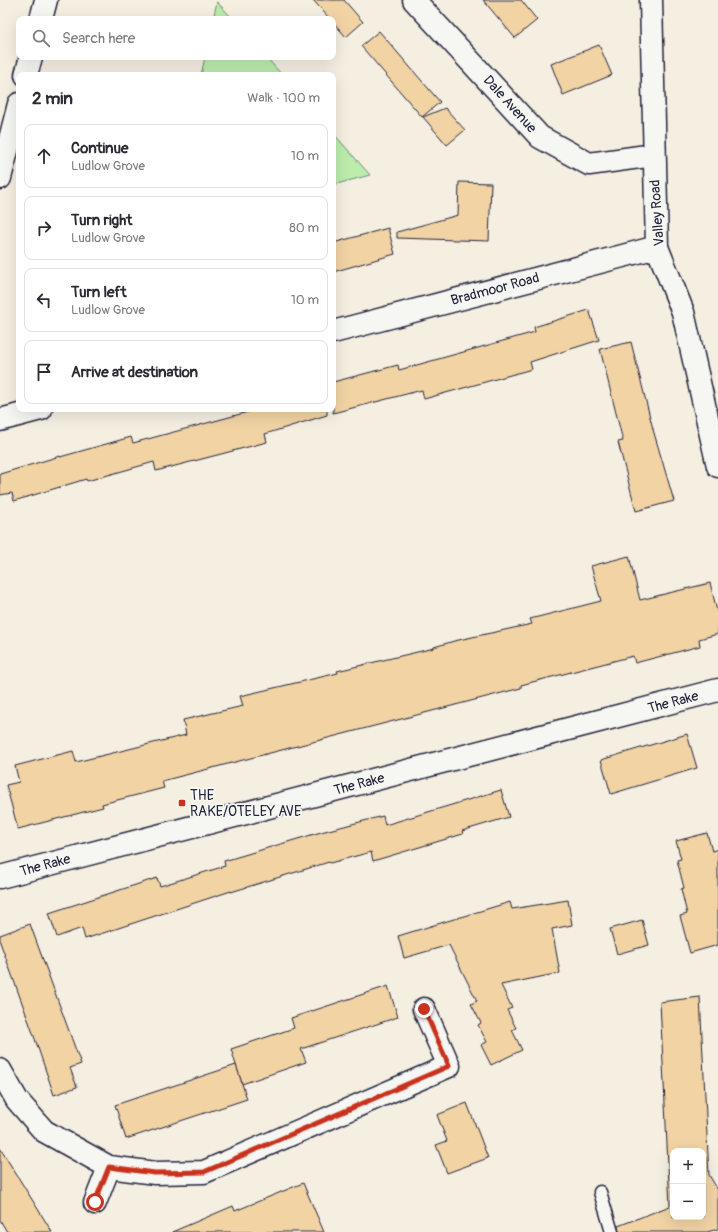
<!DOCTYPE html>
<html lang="en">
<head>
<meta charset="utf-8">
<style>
	body { margin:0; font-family:Pangolin,sans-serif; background:#f2f2f3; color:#2b2b33 }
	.controls { position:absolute; right:12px; bottom:12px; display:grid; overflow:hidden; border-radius:8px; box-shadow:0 4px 16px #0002 }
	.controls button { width:36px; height:36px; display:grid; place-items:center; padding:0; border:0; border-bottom:1px solid #e1e1e2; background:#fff; color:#2b2b33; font:20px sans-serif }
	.stop { position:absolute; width:12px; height:12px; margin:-9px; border:3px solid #c8321e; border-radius:50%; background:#fff }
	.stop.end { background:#c8321e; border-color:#fff; box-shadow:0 1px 4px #0008 }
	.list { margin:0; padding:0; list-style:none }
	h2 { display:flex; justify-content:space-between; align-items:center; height:52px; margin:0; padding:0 16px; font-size:17px }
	h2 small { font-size:13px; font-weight:400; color:#7c7c81 }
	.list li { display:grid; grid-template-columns:26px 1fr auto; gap:12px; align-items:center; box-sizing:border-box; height:64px; margin:0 8px 8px; padding:0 8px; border:1px solid #e1e1e2; border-radius:8px }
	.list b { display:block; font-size:15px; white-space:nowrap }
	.list p { margin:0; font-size:13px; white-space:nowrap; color:#7c7c81 }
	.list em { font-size:13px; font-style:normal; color:#7c7c81 }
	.icon { flex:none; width:22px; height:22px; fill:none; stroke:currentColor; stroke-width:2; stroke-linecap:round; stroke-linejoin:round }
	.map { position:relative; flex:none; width:718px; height:1232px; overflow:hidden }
	.search { position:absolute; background:#fff; box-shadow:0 4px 16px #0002; left:16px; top:16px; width:320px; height:44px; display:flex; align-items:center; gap:10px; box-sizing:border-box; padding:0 14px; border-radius:8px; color:#7c7c81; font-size:15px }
	.panel { position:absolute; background:#fff; box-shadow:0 4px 16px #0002; left:16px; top:72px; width:320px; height:340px; border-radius:8px }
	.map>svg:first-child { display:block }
</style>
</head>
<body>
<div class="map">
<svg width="718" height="1232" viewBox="0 0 718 1232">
	<rect width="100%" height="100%" fill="#f5efe2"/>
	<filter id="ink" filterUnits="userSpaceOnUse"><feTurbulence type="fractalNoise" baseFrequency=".025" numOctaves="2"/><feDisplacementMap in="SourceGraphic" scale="8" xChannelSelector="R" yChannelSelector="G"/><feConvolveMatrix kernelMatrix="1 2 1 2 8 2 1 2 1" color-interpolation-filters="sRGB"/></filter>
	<g filter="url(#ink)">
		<g fill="#bcedac" stroke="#6f8874">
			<path d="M217 2 233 19H213Z"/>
			<path d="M205 57H266L282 75H201Z"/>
			<path d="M333 133 370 175 333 185Z"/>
		</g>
		<g fill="#f1d3a4" stroke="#22223b" fill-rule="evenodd">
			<path d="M313 0H344L363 22 346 37 333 22V19H330Z"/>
			<path d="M483 0H521L537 20 515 38Z"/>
			<path d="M379 31 440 102 422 117 361 46Z"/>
			<path d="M599 45 612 75 563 95 551 64Z"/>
			<path d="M445 108 465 130 447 145 423 117Z"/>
			<path d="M459 182 491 183 489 241 397 238V232L458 215Z"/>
			<path d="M388 228 395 254 333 272V243Z"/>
			<path d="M589 310 599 340 530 362 532 369 424 399 422 390 333 413V382L398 365 399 370 535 332 534 327Z"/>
			<path d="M631 342 654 433 674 501 636 511 618 442 623 441 600 349Z"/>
			<path d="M259 409H327V415L265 434 267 442 156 471 154 462 87 481 86 479 14 501 12 493 0 495V474L60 456V457L131 437 133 443Z"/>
			<path d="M629 556 640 600 710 583 718 615V634L699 639 700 646 635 663 633 656 521 685V688L162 781 164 788 102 804 103 807 18 829 6 785 19 782 15 766 73 751 76 762 186 735 183 720 243 706 240 696 338 673 337 671 354 667 434 648V647L454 641 532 624 530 619 601 601 591 566Z"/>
			<path d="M687 734 697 768 611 794 601 760Z"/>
			<path d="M501 790 509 817 462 831 463 834 373 861 371 852 330 863 329 862 231 892V891L85 939 82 928 57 937 49 913 157 878 160 886 225 866 224 861 321 832 383 816 385 825Z"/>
			<path d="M707 833 712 851 718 849V945L690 953 680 916 687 914 681 889 684 888 677 860 681 859 676 841Z"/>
			<path d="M568 900 572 925 552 929 560 973 501 985 512 1008 507 1010 516 1028 512 1030 522 1050 491 1065 481 1045 487 1042 478 1025 481 1023 471 1004 477 1001 449 945 404 958 398 936 510 902 512 909Z"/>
			<path d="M642 920 649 945 617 954 610 929Z"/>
			<path d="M30 924 81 1064 70 1068 77 1087 54 1095 34 1036 0 942V935Z"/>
			<path d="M388 986 398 1017 301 1049 306 1062 242 1084 231 1049 294 1028 291 1018Z"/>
			<path d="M700 997 709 1175 718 1190V1229L707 1232H619L618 1226 670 1206 660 1002ZM673 1151H703V1217H673Z"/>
			<path d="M236 1065 247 1099 126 1139 115 1105Z"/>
			<path d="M467 1103 488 1158 447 1173 436 1145 447 1141 437 1115Z"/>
			<path d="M0 1148 36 1206 52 1232H7L0 1220Z"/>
			<path d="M303 1183 324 1232H172L233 1206 235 1211Z"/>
		</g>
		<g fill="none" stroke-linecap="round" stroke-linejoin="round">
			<g stroke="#22223b" stroke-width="15">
				<path id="lane" d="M600 1192 612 1232"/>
			</g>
			<g stroke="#22223b" stroke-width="25">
				<g id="street">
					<path d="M414 0 540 137 589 164 654 155"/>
					<path d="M651 0 657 247 683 312 718 466"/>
					<path d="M41 19 46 0"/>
					<path d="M26 75 31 57"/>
					<path d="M0 178 19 104"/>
					<path d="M333 332 657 247"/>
					<path d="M0 420 41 409"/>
					<path d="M0 877 718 690"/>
					<path d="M0 1070 17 1100 44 1131 109 1167 155 1173 204 1172 449 1066 424 1009"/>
					<path d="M95 1203 109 1167"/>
				</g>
			</g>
			<use href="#lane" stroke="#f6f6f2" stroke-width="12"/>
			<use href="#street" stroke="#f6f6f2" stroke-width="22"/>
		</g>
	</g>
	<g fill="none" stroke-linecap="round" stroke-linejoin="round" filter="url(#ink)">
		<path stroke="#c8321e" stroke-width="5" d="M95 1202 109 1167 155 1173 204 1172 449 1066 424 1009"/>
	</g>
	<rect fill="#c8321e" stroke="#f6f6f2" stroke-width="1.5" x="178" y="799" width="8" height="8" rx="2"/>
	<g text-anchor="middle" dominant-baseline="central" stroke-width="3.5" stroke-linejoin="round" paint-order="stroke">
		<g font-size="14" fill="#22223b" stroke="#f6f6f2">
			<text transform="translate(510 104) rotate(48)">Dale Avenue</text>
			<text transform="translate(657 213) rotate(-94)">Valley Road</text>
			<text transform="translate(495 289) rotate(-15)">Bradmoor Road</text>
			<text transform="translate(673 702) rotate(-15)">The Rake</text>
			<text transform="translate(359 784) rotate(-15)">The Rake</text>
			<text transform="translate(45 865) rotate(-15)">The Rake</text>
		</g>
		<g font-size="14" fill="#22223b" stroke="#f6f6f2" text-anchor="start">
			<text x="190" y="795">THE<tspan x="190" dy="16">RAKE/OTELEY AVE</tspan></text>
		</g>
	</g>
</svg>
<div class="controls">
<button>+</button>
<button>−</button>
</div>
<div class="stop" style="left:95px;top:1202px"></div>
<div class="stop end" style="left:424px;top:1009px"></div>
<div class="search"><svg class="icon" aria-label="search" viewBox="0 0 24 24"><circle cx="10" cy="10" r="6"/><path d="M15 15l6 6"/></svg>Search here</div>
<section class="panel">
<h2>2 min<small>Walk · 100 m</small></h2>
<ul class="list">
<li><svg class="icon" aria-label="ahead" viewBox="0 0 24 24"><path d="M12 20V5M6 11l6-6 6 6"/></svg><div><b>Continue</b><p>Ludlow Grove</p></div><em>10 m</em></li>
<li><svg class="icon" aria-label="right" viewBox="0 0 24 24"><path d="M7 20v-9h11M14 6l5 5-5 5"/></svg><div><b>Turn right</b><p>Ludlow Grove</p></div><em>80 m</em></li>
<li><svg class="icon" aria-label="left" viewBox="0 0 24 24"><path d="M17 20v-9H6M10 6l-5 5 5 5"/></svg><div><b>Turn left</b><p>Ludlow Grove</p></div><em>10 m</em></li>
<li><svg class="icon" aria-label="arrive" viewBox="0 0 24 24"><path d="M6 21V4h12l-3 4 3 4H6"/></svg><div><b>Arrive at destination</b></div></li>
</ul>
</section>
</div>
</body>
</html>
